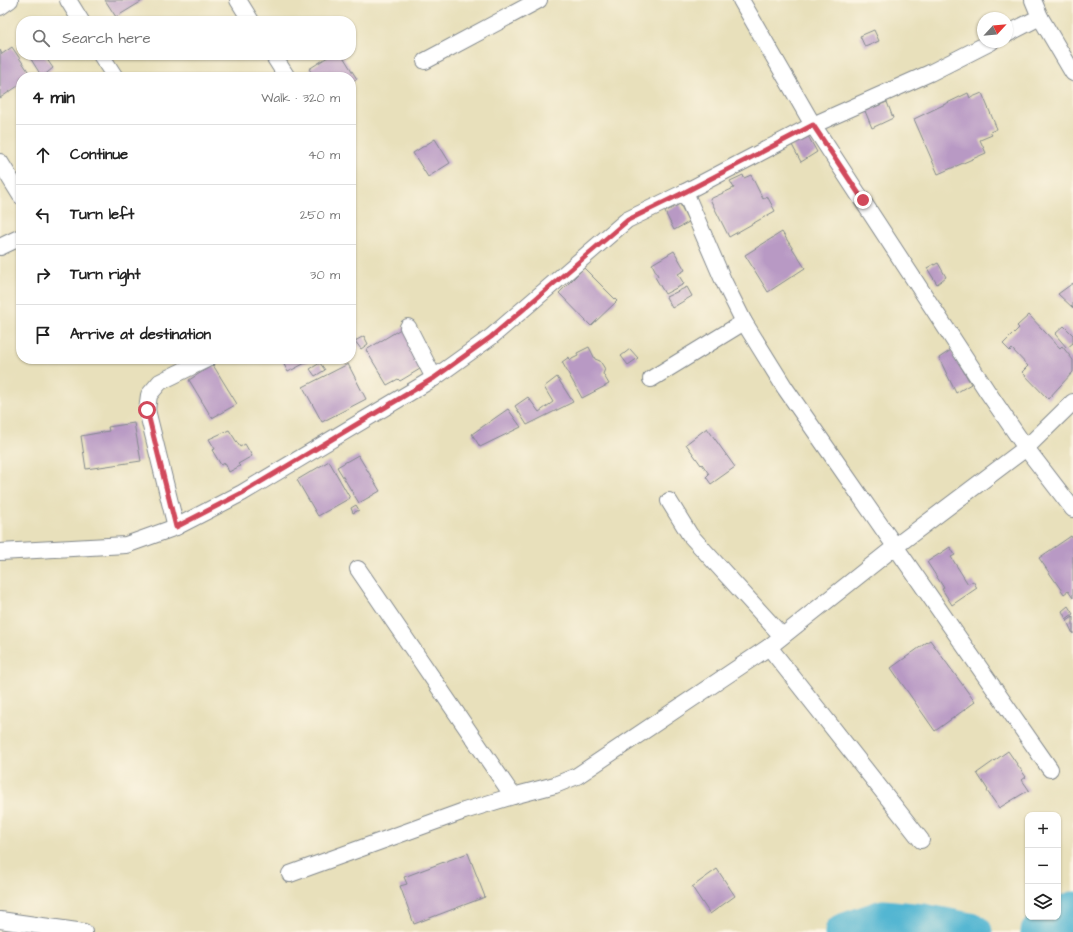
<!DOCTYPE html>
<html lang="en">
<head>
<meta charset="utf-8">
<style>
	body { margin:0; font-family:"Architects Daughter",sans-serif; background:#f6f6f6; color:#222 }
	.controls { position:absolute; right:12px; bottom:12px; display:grid; overflow:hidden; border-radius:8px; box-shadow:0 1px 3px #0004 }
	.controls button { width:36px; height:36px; display:grid; place-items:center; padding:0; border:0; border-bottom:1px solid #e0e0e0; background:#fff; color:#222; font:20px sans-serif }
	.compass { position:absolute; left:977px; top:12px; width:36px; height:36px; border-radius:50%; background:#fff; box-shadow:0 1px 3px #0004; rotate:64deg }
	.stop { position:absolute; width:12px; height:12px; margin:-9px; border:3px solid #d1495b; border-radius:50%; background:#fff }
	.stop.end { background:#d1495b; border-color:#fff; box-shadow:0 1px 4px #0008 }
	.list { margin:0; padding:0; list-style:none }
	h2 { display:flex; justify-content:space-between; align-items:center; height:52px; margin:0; padding:0 16px; font-size:17px }
	h2 small { font-size:13px; font-weight:400; color:#767676 }
	.list li { display:grid; grid-template-columns:26px 1fr auto; gap:12px; align-items:center; box-sizing:border-box; height:60px; padding:0 16px; border-top:1px solid #e0e0e0 }
	.list b { display:block; font-size:15px; white-space:nowrap }
	.list em { font-size:13px; font-style:normal; color:#767676 }
	.icon { flex:none; width:22px; height:22px; fill:none; stroke:currentColor; stroke-width:2; stroke-linecap:round; stroke-linejoin:round }
	.map { position:relative; flex:none; width:1073px; height:932px; overflow:hidden }
	.search { position:absolute; background:#fff; box-shadow:0 1px 3px #0004; left:16px; top:16px; width:340px; height:44px; display:flex; align-items:center; gap:10px; box-sizing:border-box; padding:0 14px; border-radius:16px; color:#767676; font-size:15px }
	.panel { position:absolute; background:#fff; box-shadow:0 1px 3px #0004; left:16px; top:72px; width:340px; height:292px; border-radius:16px }
	.map>svg:first-child { display:block }
</style>
</head>
<body>
<div class="map">
<svg width="1073" height="932" viewBox="0 0 1073 932">
	<defs>
		<pattern id="wetland-marsh" width="20" height="14" patternUnits="userSpaceOnUse"><rect width="20" height="14" fill="#80c782"/><path d="M1 5h8M5 5V1M11 12h8M15 12V8" fill="none" stroke="#68a26e"/></pattern>
	</defs>
	<rect width="100%" height="100%" fill="#fcf5e5"/>
	<filter id="ink" filterUnits="userSpaceOnUse"><feTurbulence type="fractalNoise" baseFrequency=".025" numOctaves="2"/><feDisplacementMap in="SourceGraphic" scale="8" xChannelSelector="R" yChannelSelector="G"/><feConvolveMatrix kernelMatrix="1 2 1 2 8 2 1 2 1" color-interpolation-filters="sRGB"/></filter>
	<filter id="wash" filterUnits="userSpaceOnUse"><feTurbulence type="fractalNoise" baseFrequency=".012" numOctaves="4" result="noise"/><feDisplacementMap in="SourceGraphic" scale="16" xChannelSelector="R" yChannelSelector="G"/><feGaussianBlur stdDeviation="0.9" result="paint"/><feColorMatrix in="noise" values="0 0 0 0 0 0 0 0 0 0 0 0 0 0 0 0 0 1.4 0 .05"/><feComposite in="paint" operator="in"/></filter>
	<g filter="url(#wash)">
		<rect width="100%" height="100%" fill="#e8e0bb"/>
		<g fill="url(#wetland-marsh)" stroke="#4e7b70">
			<path d="M1073 910V932H1039Z"/>
			<path d="M883 918 923 922 974 932H843Z"/>
		</g>
		<g fill="none" stroke-linecap="round" stroke-linejoin="round">
			<g stroke="#53b6d2" stroke-width="37">
				<path d="M843 932 883 918 923 922 974 932"/>
				<path d="M1039 932 1073 910"/>
			</g>
		</g>
		<g id="blocks">
			<g fill="#b899c4">
				<path d="M105 0H144L116 17Z"/>
				<path d="M874 30 879 41 865 47 860 36Z"/>
				<path d="M12 47 32 77H21V84L0 98V50L2 54Z"/>
				<path d="M31 55H44L53 68 42 77 29 56Z"/>
				<path d="M331 55H342L357 79 351 82V77H315L309 69Z"/>
				<path d="M968 93 970 98 982 93 997 129 990 132 992 135 980 140 986 153 938 174 914 119Z"/>
				<path d="M887 102 893 118 872 128 865 111Z"/>
				<path d="M808 136 817 152 801 162 792 145Z"/>
				<path d="M435 139 450 163 428 177 413 153Z"/>
				<path d="M743 175 744 178 751 175 763 199 767 196 775 211 729 237 710 199 734 188 730 181Z"/>
				<path d="M680 204 689 222 674 230 665 212Z"/>
				<path d="M782 232 805 268 768 292 745 255Z"/>
				<path d="M674 251 685 270 678 274 684 284 665 294 655 277 658 276 652 264Z"/>
				<path d="M938 263 946 277 937 284 927 268 934 264V265Z"/>
				<path d="M584 268 617 301 591 326 559 293Z"/>
				<path d="M1073 283V308L1058 294Z"/>
				<path d="M687 287 692 296 672 308 666 297Z"/>
				<path d="M1029 315 1060 348 1062 346 1073 360V372L1048 399 1022 372 1028 366 1012 349 1010 351 1003 344 1019 328 1017 326Z"/>
				<path d="M1064 326 1073 335V343L1067 348 1055 334Z"/>
				<path d="M404 327 422 357 420 369 400 381 398 379 387 385 366 350Z"/>
				<path d="M364 336 368 344 361 349 355 341Z"/>
				<path d="M589 347 595 359 600 361 605 369 603 374 609 384 582 398 562 362 569 357 570 360 578 356 577 353Z"/>
				<path d="M630 349 638 358 628 365 621 356Z"/>
				<path d="M951 350 971 384 956 393 939 358Z"/>
				<path d="M281 359H313L288 372Z"/>
				<path d="M320 363 325 370 315 376 310 369Z"/>
				<path d="M348 364 366 399 322 422 303 387Z"/>
				<path d="M213 365 237 404 212 418 189 380Z"/>
				<path d="M557 377 573 402 527 425 515 406 528 397 539 412 553 402 544 387Z"/>
				<path d="M508 409 521 427 480 447 472 434Z"/>
				<path d="M134 423 141 461 86 469 81 436 109 431 108 427Z"/>
				<path d="M707 428 735 467 711 484 706 477 709 474 702 464 701 465 686 444Z"/>
				<path d="M229 430 240 447 245 444 252 456 238 464 240 466 229 472 225 463 221 465 212 450 215 449 209 439Z"/>
				<path d="M358 455 380 491 359 503 337 467Z"/>
				<path d="M329 461 350 498 318 516 297 480Z"/>
				<path d="M356 505 359 510 353 513 351 508Z"/>
				<path d="M1071 536 1073 539V598L1068 591 1064 594 1039 558Z"/>
				<path d="M950 547 955 555 951 557 968 584 973 581 977 588 952 605 942 589 944 588 927 562Z"/>
				<path d="M1068 606 1073 614 1066 619 1062 611Z"/>
				<path d="M1073 617V634L1067 621Z"/>
				<path d="M930 640 975 702 935 731 891 668Z"/>
				<path d="M1008 751 1026 777 1022 780 1029 790 999 808 987 791 988 790 977 773Z"/>
				<path d="M468 853 485 897 414 924 400 886 407 884 404 877Z"/>
				<path d="M717 869 735 896 710 914 692 887Z"/>
			</g>
		</g>
	</g>
	<g filter="url(#ink)">
		<use href="#blocks" fill-opacity="0" stroke="#82888c" stroke-width="1"/>
		<g fill="none" stroke-linecap="round" stroke-linejoin="round">
			<g stroke="#82888c" stroke-width="18">
				<g id="street">
					<path d="M68 0 81 21"/>
					<path d="M238 0 251 21"/>
					<path d="M741 0 813 125 987 391 1026 448 1073 509"/>
					<path d="M1033 0 1040 17 1073 73"/>
					<path d="M0 7 10 0"/>
					<path d="M1007 34 1040 17"/>
					<path d="M101 55 115 77"/>
					<path d="M273 55 287 77"/>
					<path d="M425 61 539 0"/>
					<path d="M0 162 21 196"/>
					<path d="M685 192 723 280 744 322 785 388 1050 769"/>
					<path d="M0 247 21 237"/>
					<path d="M408 327 434 378"/>
					<path d="M651 379 744 322"/>
					<path d="M669 501 690 535 782 636"/>
					<path d="M176 527 147 410 149 395 160 382 207 359"/>
					<path d="M0 552 126 545 176 527 242 493 434 378 491 337 627 220 685 192 813 125 930 73 991 42"/>
					<path d="M358 569 513 796"/>
					<path d="M769 647 921 840"/>
					<path d="M290 874 464 811 513 796 555 785 577 776 769 647 896 546 1026 448 1073 402"/>
					<path d="M0 920 84 932"/>
				</g>
			</g>
			<use href="#street" stroke="#fff" stroke-width="16"/>
		</g>
	</g>
	<g fill="none" stroke-linecap="round" stroke-linejoin="round" filter="url(#ink)">
		<path stroke="#d1495b" stroke-width="5" d="M147 410 176 527 242 493 434 378 491 337 628 220 685 192 813 125 863 200"/>
	</g>
</svg>
<div class="controls">
<button>+</button>
<button>−</button>
<button><svg class="icon" aria-label="layers" viewBox="0 0 24 24"><path d="M12 4l9 5-9 5-9-5zM3 14l9 5 9-5"/></svg></button>
</div>
<svg class="compass" viewBox="-18 -18 36 36"><path d="M0-13l5 13h-10z" fill="#e53935"/><path d="M0 13l5-13h-10z" fill="#767676"/></svg>
<div class="stop" style="left:147px;top:410px"></div>
<div class="stop end" style="left:863px;top:200px"></div>
<div class="search"><svg class="icon" aria-label="search" viewBox="0 0 24 24"><circle cx="10" cy="10" r="6"/><path d="M15 15l6 6"/></svg>Search here</div>
<section class="panel">
<h2>4 min<small>Walk · 320 m</small></h2>
<ul class="list">
<li><svg class="icon" aria-label="ahead" viewBox="0 0 24 24"><path d="M12 20V5M6 11l6-6 6 6"/></svg><div><b>Continue</b></div><em>40 m</em></li>
<li><svg class="icon" aria-label="left" viewBox="0 0 24 24"><path d="M17 20v-9H6M10 6l-5 5 5 5"/></svg><div><b>Turn left</b></div><em>250 m</em></li>
<li><svg class="icon" aria-label="right" viewBox="0 0 24 24"><path d="M7 20v-9h11M14 6l5 5-5 5"/></svg><div><b>Turn right</b></div><em>30 m</em></li>
<li><svg class="icon" aria-label="arrive" viewBox="0 0 24 24"><path d="M6 21V4h12l-3 4 3 4H6"/></svg><div><b>Arrive at destination</b></div></li>
</ul>
</section>
</div>
</body>
</html>
